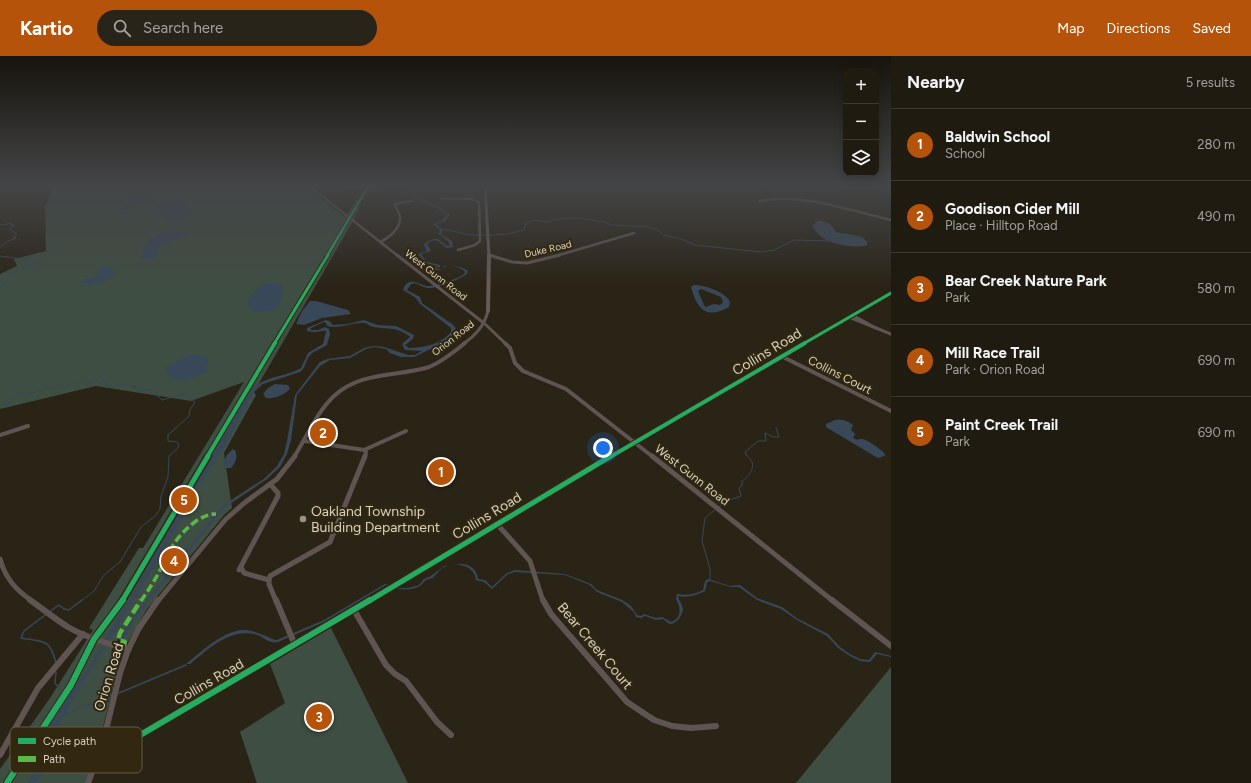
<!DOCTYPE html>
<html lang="en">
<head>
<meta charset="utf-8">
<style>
	body { margin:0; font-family:Figtree,sans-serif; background:#28241a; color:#f1f3f6 }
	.controls { position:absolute; right:12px; top:12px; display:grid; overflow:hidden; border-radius:8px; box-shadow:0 2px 10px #0003 }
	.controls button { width:36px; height:36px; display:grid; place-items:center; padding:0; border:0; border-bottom:1px solid #3d3931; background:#201b11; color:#f1f3f6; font:20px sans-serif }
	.you { position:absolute; left:603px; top:392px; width:14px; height:14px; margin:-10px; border:3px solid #fff; border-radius:50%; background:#1a73e8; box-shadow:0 0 0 6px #1a73e833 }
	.badge { display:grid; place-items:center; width:26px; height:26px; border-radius:50%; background:#b45309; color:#fff; font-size:13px; font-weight:700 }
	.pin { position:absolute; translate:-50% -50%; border:2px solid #fff; box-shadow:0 1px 4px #0006 }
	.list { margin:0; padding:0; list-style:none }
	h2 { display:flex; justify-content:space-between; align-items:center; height:52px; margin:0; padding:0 16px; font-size:17px }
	h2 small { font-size:13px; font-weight:400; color:#a2a19f }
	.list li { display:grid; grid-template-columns:26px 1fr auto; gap:12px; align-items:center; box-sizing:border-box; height:72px; padding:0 16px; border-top:1px solid #3d3931 }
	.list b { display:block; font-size:15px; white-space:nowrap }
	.list p { margin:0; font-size:13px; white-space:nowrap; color:#a2a19f }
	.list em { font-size:13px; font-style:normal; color:#a2a19f }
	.icon { flex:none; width:22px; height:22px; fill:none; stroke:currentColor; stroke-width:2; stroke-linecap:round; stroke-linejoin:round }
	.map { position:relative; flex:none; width:891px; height:727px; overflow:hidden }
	header { display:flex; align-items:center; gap:24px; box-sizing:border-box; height:56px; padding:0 20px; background:#b45309; color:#fff }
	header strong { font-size:19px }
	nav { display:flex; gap:22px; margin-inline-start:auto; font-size:14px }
	.search { width:280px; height:36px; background:#28241a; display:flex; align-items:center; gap:10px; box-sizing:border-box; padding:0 14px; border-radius:22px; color:#a2a19f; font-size:15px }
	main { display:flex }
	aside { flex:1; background:#201b11 }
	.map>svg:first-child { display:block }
</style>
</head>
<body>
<header>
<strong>Kartio</strong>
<div class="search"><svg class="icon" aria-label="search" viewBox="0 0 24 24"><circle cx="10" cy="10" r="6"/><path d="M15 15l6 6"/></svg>Search here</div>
<nav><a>Map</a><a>Directions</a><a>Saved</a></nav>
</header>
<main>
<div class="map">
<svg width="891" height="727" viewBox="0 0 891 727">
	<rect width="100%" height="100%" fill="#2a2417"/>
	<g fill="#3f4e42">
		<path d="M47 129H304L345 161 367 129H371L358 150H360L353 165 254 336 256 339 224 397 232 452 225 458 147 553 128 586 118 583 111 595 121 599 101 679 86 727H0V713L50 642 93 574 89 572 139 492H143L244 326 191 345 96 330 0 353V218L17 210 14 203 46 195 45 150 52 136Z"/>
		<path d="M331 572 408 727H257L240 676 285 647 270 608Z"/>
		<path d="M891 611V727H796Z"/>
	</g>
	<g fill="#384859" fill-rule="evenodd">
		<path d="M395 129H398L395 131 398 132C406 130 411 129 418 135L414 140 429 146 450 158 445 165 436 168 443 174 441 178 452 185 453 191 447 192C439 187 436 180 427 188L431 195 421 198 427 206 440 209V211L436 212 437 213H442L444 210C452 209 462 210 468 215L467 218C458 224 437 233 427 232 420 230 418 226 411 228L407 234 420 241 422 247 452 268 456 272 454 277 449 284 414 301H401L390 297 386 293 374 291 366 293 350 302 330 304 320 310 297 339 291 384 287 398 280 411 267 423 224 452 143 553 132 568 123 585 120 584 128 567 140 552 222 450 265 422 277 410 284 398 287 385 295 339 320 306 327 303 350 300 364 292 373 290 384 291 408 299H415L422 295 405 294 402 288 410 281C397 270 388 274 374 271 369 270 366 266 362 267 350 267 339 273 327 270L326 267 324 266 311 272V274H318L325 271 329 273 330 278 327 289C321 293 312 295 308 302 305 308 305 312 300 316L263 328 253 337 224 391 191 442 187 455 172 479 151 516 68 652 53 680 46 706 41 720 35 727H28L37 712 49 671 93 604 115 565 127 548 167 476 248 339C262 318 282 323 301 312L308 297 323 288 326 275C320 274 317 278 307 275V272L326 264 329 265 333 269 348 268 364 264 377 269 396 270 414 279 413 283 405 289 409 292C426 291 439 289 451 276V272L420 248 416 242 403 234C408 218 420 230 429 230 438 229 458 223 464 218L465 216C462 212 453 209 447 210 442 212 440 216 433 213L438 210 426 207 418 198 427 195 424 189C427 184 433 183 438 183L447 190H450L448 185 439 178 440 174 433 168 441 165 448 158C436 152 424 145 412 140L416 135 410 131 398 133 393 131Z"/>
		<path d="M142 137 156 140 142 143C153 148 184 136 187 153L191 155V158L178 164 167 166V163L164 162V160L154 153 164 146 163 145 149 149 140 148 122 155 116 153 123 151 134 143 133 142 135 140 131 139 132 138Z"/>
		<path d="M817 165C826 164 832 169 836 176 845 179 862 177 867 186V189C859 193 830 188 823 182 819 179 815 174 812 170Z"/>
		<path d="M177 174 182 175 187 180C176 185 167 183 157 192V198L155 202 148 204 141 202 146 186 156 180Z"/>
		<path d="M111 210 113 212 112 216 118 218 104 226 76 232 89 227 81 226 82 224C89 222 96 223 100 217L97 213 98 212Z"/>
		<path d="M268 227 282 228C285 254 272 260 249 253 244 242 258 230 268 227Z"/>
		<path d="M694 229C705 229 726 236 730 246L729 251C706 264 697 253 691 231ZM701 233 721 241 723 246 720 249 714 248 705 251 698 235Z"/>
		<path d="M310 245H316L348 254 351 258 322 262 304 269 296 268 302 255Z"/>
		<path d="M191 298 199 299 207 302 209 306 206 310 207 314C198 322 182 326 171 322L165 314V312Z"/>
		<path d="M275 328 288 329 290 333C284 339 274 343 266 342L263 338 268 332Z"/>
		<path d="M835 364C842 363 847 364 853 369L851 374 855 378 853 382C858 385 858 383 862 383 867 383 883 395 886 399L879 402 876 401 826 371V368Z"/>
		<path d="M233 393 235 394C238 401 236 406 231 412H224L223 407 227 399Z"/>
		<path d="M461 508C470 508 477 514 478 523L485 524 492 531 507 517 515 514 565 518 591 528 597 534 622 544 631 550 637 559 641 560 644 558 656 562 662 561 671 566C682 562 681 552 676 543L677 538C686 540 696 538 703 534L705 525 708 523 730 530 740 529 757 542 782 551 798 563 828 578 840 591 850 598 860 603 869 604 875 596 891 600V601L877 598 870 606 860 605 850 600 838 592 827 580 797 564 781 553 757 544 739 531H731L710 525 707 526 705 535C697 539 687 542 678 540 679 545 682 548 683 553 683 558 677 568 671 568 668 568 666 565 663 563L656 564 645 560 641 562 636 561 634 556 622 546 597 536 590 529 565 519 515 516 508 518 492 533 484 526 476 524C474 509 458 506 444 511 439 513 437 519 432 522 430 523 426 523 424 526 421 528 423 528 420 530 409 536 397 533 386 529L324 566 278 586C270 588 264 582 258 579 230 571 210 592 190 608H186C201 596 225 573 245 574 256 575 265 580 275 584H277L324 564 385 528 397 532H408L419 529 424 523 431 520 444 510Z"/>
	</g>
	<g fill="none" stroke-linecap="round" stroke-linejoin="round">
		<g stroke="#384859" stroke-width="1">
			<path d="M303 131 308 136 316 138"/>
			<path d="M368 133 397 135 411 139"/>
			<path d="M53 136H83L100 132 112 136H128L133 138"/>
			<path d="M320 137 340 133 366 132"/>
			<path d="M0 168 3 169 11 167V169H15L9 173 17 178 13 181 16 182 8 185 0 191"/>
			<path d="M443 173 470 179H486"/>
			<path d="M489 179 507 178 524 174 526 167 534 164 546 166 558 163 578 162 604 166 612 169 649 171 658 174 663 179 681 183 695 189 761 196 774 194 794 184 828 185"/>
			<path d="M0 200 22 203 30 201 35 204 41 203 55 188"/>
			<path d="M0 231 3 230V228L10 226H1L3 221C14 218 22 211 33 210L35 207 42 206 41 203"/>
			<path d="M0 350 9 348 11 341 18 338 24 340 49 331 57 332 76 327 86 328 100 321H102L103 326 109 330 123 328 136 331V335L152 334 162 344 184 338 195 346 190 354 189 360 168 379V385L177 386 179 389 178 392 169 400 168 421 161 440 160 453 155 460 141 471 120 506 104 519 94 535 81 545"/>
			<path d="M719 451 727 445 741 440 739 432 742 429V425C748 421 756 412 751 404 749 401 746 400 745 396L758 385H766L765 377 773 381H779L776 372"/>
			<path d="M710 523V513L702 485 705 462 715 454"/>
		</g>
		<g stroke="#384859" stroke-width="1.5">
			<path d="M49 556 59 549 64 553 69 554 82 544"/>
			<path d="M45 559 24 575 21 582C43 586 50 582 56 607"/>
			<path d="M56 616 55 627 60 633"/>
			<path d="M119 637 186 609"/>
			<path d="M64 659 112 639"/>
		</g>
		<g stroke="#5f5452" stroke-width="2.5">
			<path d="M308 129 398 200"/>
			<path d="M442 143H470L479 146 480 185 475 189 458 194"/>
			<path d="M759 145C800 136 851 155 891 164"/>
			<path d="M380 186C389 182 401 172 400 161 399 156 396 152 395 148L412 145"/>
			<path d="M489 199 491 200"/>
			<path d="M556 200 634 177"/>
		</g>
		<g stroke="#5f5452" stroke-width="3">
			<path d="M397 199 485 268 506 288"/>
			<path d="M489 199 512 206 527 207 560 199"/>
			<path d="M849 261 876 272 852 259"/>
			<path d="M876 272 891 278"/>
			<path d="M463 288C476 279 484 270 488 255"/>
			<path d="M803 288 891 237"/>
		</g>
		<g stroke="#5f5452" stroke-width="4">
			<path d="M505 287 510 292 515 307 523 315 566 333 653 401"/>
			<path d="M781 300 891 355"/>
			<path d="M0 379 28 370"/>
			<path d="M305 385 364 394 406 375"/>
			<path d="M364 394 366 396 365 401"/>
			<path d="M294 401C307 381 316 357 334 340 361 315 397 321 429 311 442 306 454 296 465 287"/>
			<path d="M610 401 805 287"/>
		</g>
		<g stroke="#5f5452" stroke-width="5">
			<path d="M652 400 833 545"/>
			<path d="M497 468 530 505 543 545"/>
			<path d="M0 503C5 522 16 534 32 545"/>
			<path d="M241 511 244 517 269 524"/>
			<path d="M239 514 278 440V437L270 428"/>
			<path d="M269 524 270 520 330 486 365 400"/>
			<path d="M269 524V528L276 545"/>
			<path d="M158 545 225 464 243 448 277 423 295 400"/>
			<path d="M369 545 611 400"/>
		</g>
		<g stroke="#5f5452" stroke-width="6">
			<path d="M30 544C43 553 55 563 68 571 87 582 108 588 129 593"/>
			<path d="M276 544 295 589"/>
			<path d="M543 544 551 558 627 646 654 664 672 670 691 672 716 670"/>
			<path d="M832 544 891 590"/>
			<path d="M354 554 386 609 395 618 406 625 437 666 451 679"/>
			<path d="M0 699 38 632 83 578"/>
			<path d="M96 705 370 544"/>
			<path d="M88 727 102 690 120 617 128 594 139 572 158 544"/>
		</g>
		<path stroke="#685a58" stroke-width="3" d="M485 129 489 200"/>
		<path stroke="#685a58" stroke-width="4" d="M488 255 489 199"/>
		<path stroke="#58b947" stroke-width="3.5" stroke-dasharray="8 3.5" stroke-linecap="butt" d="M141 545C147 536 154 526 159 516 171 493 174 482 196 465 203 461 208 458 216 458"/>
		<path stroke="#58b947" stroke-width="4.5" stroke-dasharray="10 4.5" stroke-linecap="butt" d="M123 591 125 586 118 584 120 577 141 544"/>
		<g stroke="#32280f" stroke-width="4">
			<path id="cycleway-far4" d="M327 200 369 129"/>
		</g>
		<g stroke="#32280f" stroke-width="5">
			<g id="cycleway-far3">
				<path d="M274 288 328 199"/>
				<path d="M803 288 891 237"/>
			</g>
		</g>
		<g stroke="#32280f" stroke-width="6">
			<g id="cycleway-far2">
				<path d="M207 401 275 287"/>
				<path d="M610 401 805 287"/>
			</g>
		</g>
		<g stroke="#32280f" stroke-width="8">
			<g id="cycleway-far1">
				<path d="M122 545 208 400"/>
				<path d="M369 545 611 400"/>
			</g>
		</g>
		<g stroke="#32280f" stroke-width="8">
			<g id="cycleway">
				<path d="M96 705 370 544"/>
				<path d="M7 727 71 629 94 583 123 544"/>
			</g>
		</g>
		<use href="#cycleway-far4" stroke="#26ab63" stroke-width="2.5"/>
		<use href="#cycleway-far3" stroke="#26ab63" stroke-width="3"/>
		<use href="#cycleway-far2" stroke="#26ab63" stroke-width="4"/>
		<use href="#cycleway-far1" stroke="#26ab63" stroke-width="5"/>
		<use href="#cycleway" stroke="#26ab63" stroke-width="6"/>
	</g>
	<linearGradient id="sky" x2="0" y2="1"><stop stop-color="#17140d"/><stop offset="0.56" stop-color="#444547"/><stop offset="1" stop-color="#444547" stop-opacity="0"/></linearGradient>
	<rect width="891" height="231" fill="url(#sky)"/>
	<circle fill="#9a9487" stroke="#32280f" stroke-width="1.5" cx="303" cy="463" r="4"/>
	<g text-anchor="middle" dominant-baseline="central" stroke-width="4" stroke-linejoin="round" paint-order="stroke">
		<g font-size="10" fill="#d7d1c3" stroke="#32280f">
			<text transform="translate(548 193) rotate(-13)">Duke Road</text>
			<text transform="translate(436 219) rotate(38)">West Gunn Road</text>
			<text transform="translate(453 282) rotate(-38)">Orion Road</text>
		</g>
		<g font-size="12" fill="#d7d1c3" stroke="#32280f">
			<text transform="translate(840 319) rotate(27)">Collins Court</text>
			<text transform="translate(692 419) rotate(38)">West Gunn Road</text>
		</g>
		<g font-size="14" fill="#d7d1c3" stroke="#32280f">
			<text transform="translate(767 296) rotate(-31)">Collins Road</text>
			<text transform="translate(487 460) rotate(-31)">Collins Road</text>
			<text transform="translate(595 590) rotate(50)">Bear Creek Court</text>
			<text transform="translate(109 621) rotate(-73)">Orion Road</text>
			<text transform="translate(209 626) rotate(-30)">Collins Road</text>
		</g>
		<g font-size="14" fill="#d7d1c3" stroke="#32280f" text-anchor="start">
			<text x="311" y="455">Oakland Township<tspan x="311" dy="16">Building Department</tspan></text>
		</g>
	</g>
	<rect x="10" y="671" width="132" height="46" rx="6" fill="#32280f" stroke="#645b45" stroke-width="1"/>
	<rect x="18" y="682" width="18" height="6" fill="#26ab63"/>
	<rect x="18" y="700" width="18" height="6" fill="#58b947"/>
	<g font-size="11" fill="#d7d1c3">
		<text x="43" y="689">Cycle path</text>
		<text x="43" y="707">Path</text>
	</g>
</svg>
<div class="controls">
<button>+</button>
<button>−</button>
<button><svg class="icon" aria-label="layers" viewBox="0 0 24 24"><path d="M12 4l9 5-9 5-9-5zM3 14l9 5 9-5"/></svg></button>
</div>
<div class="you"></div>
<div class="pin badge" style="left:441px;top:416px">1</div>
<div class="pin badge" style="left:323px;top:377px">2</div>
<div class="pin badge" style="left:319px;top:661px">3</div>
<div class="pin badge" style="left:174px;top:505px">4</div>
<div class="pin badge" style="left:184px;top:444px">5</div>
</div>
<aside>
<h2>Nearby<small>5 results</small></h2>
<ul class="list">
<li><span class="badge">1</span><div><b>Baldwin School</b><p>School</p></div><em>280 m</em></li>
<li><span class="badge">2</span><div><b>Goodison Cider Mill</b><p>Place · Hilltop Road</p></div><em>490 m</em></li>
<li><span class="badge">3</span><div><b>Bear Creek Nature Park</b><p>Park</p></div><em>580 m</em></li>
<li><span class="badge">4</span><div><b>Mill Race Trail</b><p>Park · Orion Road</p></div><em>690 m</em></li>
<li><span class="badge">5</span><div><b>Paint Creek Trail</b><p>Park</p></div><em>690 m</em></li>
</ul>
</aside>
</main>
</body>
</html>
